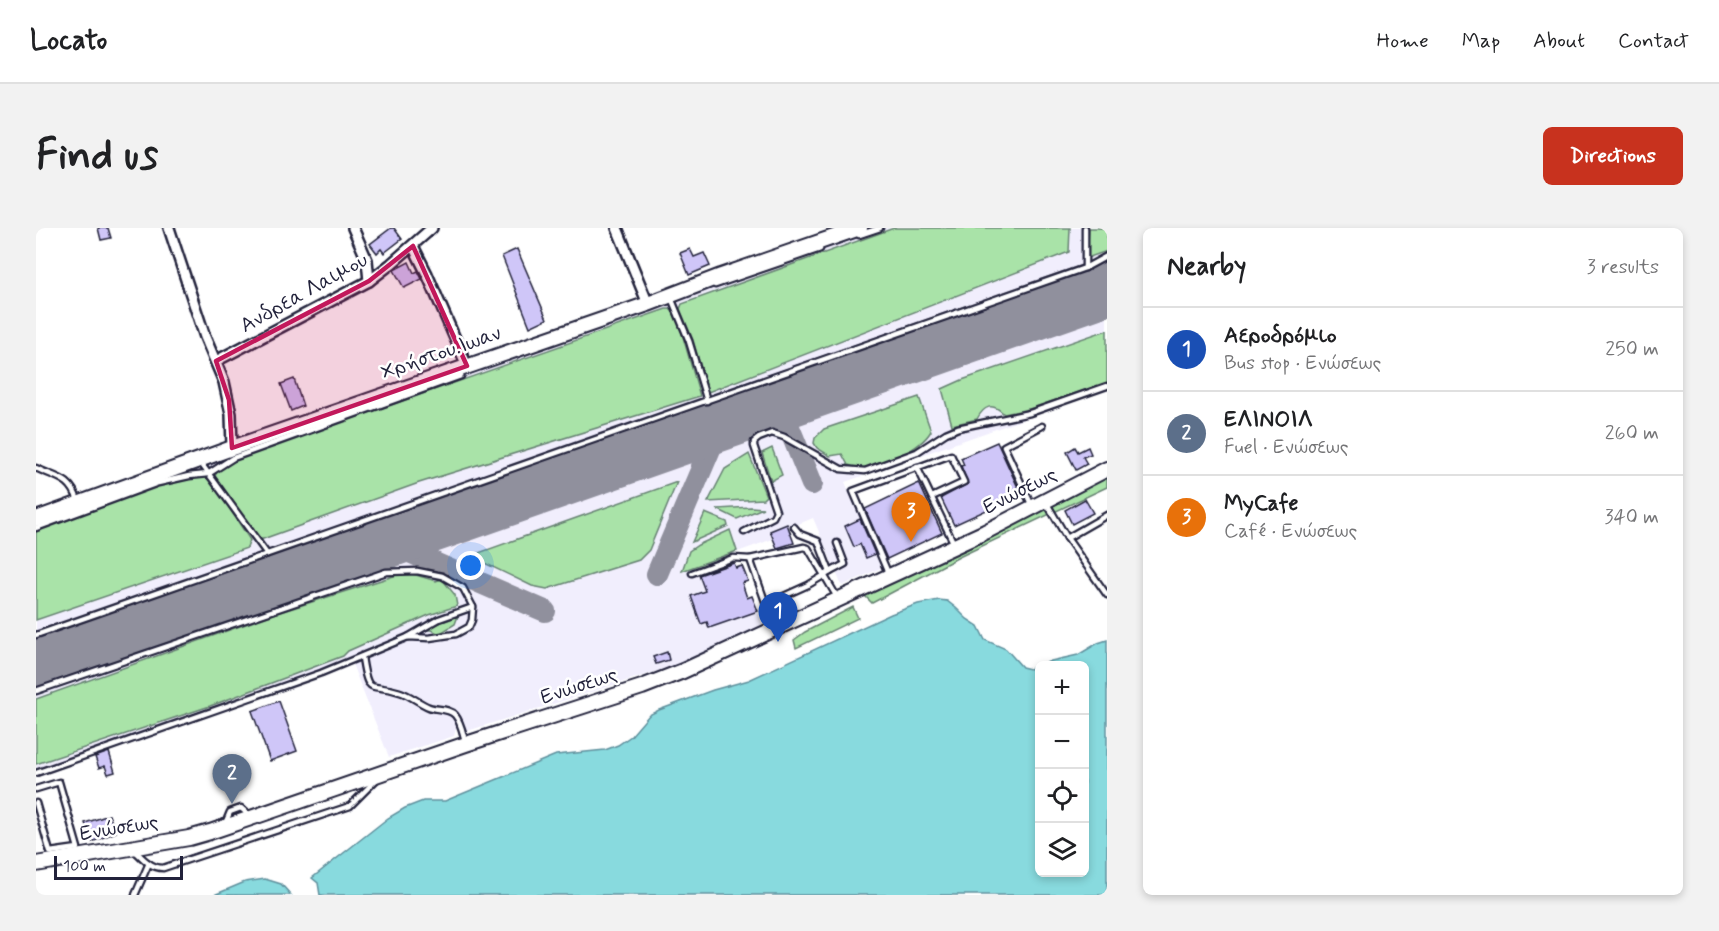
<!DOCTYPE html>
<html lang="en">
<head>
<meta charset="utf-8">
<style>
	body { margin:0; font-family:Mynerve,sans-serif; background:#f2f2f2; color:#202124 }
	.controls { position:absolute; right:18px; bottom:18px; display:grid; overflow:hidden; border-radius:9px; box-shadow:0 3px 9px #0003 }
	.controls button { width:54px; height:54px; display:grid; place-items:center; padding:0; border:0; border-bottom:2px solid #e0e0e0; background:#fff; color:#202124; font:30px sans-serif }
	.scale { position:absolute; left:18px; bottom:15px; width:129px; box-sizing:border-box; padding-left:6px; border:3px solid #22223b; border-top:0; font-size:16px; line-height:21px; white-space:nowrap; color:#22223b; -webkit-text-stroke:4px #fff; paint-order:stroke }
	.you { position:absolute; left:435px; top:338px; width:21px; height:21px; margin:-15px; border:4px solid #fff; border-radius:50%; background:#1a73e8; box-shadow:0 0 0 9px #1a73e833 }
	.badge { display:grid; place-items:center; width:39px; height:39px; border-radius:50%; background:#c8321e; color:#fff; font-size:20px; font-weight:700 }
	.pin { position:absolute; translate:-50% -50px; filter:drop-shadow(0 2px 3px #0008) }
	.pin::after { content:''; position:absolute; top:32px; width:21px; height:18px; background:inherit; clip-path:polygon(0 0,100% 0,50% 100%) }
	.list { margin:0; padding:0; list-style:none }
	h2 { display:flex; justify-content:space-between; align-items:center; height:78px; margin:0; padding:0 24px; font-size:26px }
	h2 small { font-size:20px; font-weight:400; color:#757577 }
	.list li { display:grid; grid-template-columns:39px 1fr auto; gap:18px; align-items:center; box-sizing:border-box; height:84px; padding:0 24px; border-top:2px solid #e0e0e0 }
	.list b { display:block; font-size:22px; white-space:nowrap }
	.list p { margin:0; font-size:20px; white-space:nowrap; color:#757577 }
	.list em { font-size:20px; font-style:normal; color:#757577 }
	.icon { flex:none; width:33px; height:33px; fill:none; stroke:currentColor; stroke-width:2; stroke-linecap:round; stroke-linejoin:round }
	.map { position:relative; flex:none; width:1071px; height:667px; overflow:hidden; border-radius:9px }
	header { display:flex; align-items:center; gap:36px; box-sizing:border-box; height:84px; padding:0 30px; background:#fff; border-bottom:2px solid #e0e0e0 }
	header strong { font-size:28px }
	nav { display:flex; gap:33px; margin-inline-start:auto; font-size:21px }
	.intro { display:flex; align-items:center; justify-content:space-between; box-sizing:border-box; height:144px; padding:0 36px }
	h1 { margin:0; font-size:42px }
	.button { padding:15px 27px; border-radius:9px; background:#c8321e; color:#fff; font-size:21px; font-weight:700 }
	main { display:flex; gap:36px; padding:0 36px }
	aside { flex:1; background:#fff; border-radius:9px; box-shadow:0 3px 9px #0003 }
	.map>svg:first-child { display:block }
</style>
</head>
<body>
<header>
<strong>Locato</strong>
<nav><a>Home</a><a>Map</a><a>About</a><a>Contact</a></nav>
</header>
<div class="intro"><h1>Find us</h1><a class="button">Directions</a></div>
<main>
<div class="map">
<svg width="1071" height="667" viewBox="0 0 1071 667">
	<rect width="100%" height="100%" fill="#fff"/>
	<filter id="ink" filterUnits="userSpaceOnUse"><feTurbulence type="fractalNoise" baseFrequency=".0167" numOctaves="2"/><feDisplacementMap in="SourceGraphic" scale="12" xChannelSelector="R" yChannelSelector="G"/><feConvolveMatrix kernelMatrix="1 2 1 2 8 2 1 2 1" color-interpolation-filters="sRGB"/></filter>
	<g filter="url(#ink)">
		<path fill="#f1eefd" d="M834 0H1071V162L809 254 845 340 806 358 777 290 753 300 758 315 741 322 737 311 696 326 700 340 706 338 712 353 706 355 711 370 716 368 727 398 641 437 428 504 426 498 420 500 418 508 353 529 316 436 0 548V296L159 238 163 241 171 238 172 234Z"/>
		<g fill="#a9e3a8" stroke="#668272" stroke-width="1.5">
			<path d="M858 0H1034L1033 24 672 164 657 112 644 81 646 76Z"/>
			<path d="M1053 0H1071V23L1051 30Z"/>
			<path d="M630 81H634L641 88 664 168 383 255 224 312 179 248 182 242 200 231Z"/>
			<path d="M1071 102V155L993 181 968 186C956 174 948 178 941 191L916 197 906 161 926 152Z"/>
			<path d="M883 169 895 203C884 222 847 238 826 240 821 240 816 238 812 237L806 226 794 228 781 220 778 215 779 210 788 201Z"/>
			<path d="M736 220 746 247 735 253 726 225Z"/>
			<path d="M713 226 730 268 727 271 672 274 689 241Z"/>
			<path d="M1071 249V259L923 329 836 375 828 367Z"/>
			<path d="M153 250H170L177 255 214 312 211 320 0 392V302L123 257Z"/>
			<path d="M641 254 613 322 603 332 511 361 496 358 434 328Z"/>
			<path d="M715 279 727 280 701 291 681 281Z"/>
			<path d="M669 285 691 294 692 298 656 314Z"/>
			<path d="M694 302 701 323 646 343 653 323 662 317Z"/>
			<path d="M373 345 400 353 406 351 419 367 421 378 393 387 312 423 307 428 174 478 0 536V471L241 385 364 346Z"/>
			<path d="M817 379 822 390 760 420 758 412 769 404Z"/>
			<path d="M422 388 419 396 403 406 396 402H385Z"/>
		</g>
		<g fill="#88dade" stroke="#5f909d" stroke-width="1.5" fill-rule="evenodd">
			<path d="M903 372 911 373 920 380 931 391 942 398 949 412 970 421 986 439 994 441 1015 433 1042 427 1062 415 1071 412V667H284L282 655 276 650 352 590 369 580 387 573H409L520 527 569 522 582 517 595 508 613 487 623 482 677 462 713 452 855 386 882 376ZM1048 437V644H1004V437Z"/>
			<path d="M229 651 245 656 255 667H178L209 654Z"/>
		</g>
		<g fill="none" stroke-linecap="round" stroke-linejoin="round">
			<g stroke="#90909d" stroke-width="22">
				<path d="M756 169 749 180 750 192 776 256"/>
				<path d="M648 207C663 213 670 222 666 238"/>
				<path d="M343 315 364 320 509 383"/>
				<path d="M396 333C377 322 377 307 396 296"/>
				<path d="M621 346 677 214 685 200 702 188"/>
			</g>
			<path stroke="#90909d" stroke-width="58" d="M0 435 1071 58"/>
		</g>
		<g fill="#cfc6f8" stroke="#22223b" stroke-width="1.5">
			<path d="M62 0H72L75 10 65 12Z"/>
			<path d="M355 0H358L366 11 348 25 345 21 341 25 334 16Z"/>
			<path d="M481 21 511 91 494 99 466 28Z"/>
			<path d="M654 21 658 29 668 25 674 38 653 47 644 25Z"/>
			<path d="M373 34 378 45 382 43 386 51 368 60 358 42Z"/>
			<path d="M258 151 267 178 255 183 245 156Z"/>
			<path d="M961 214 985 266 918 297 905 270 932 256 925 238 928 237 925 230Z"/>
			<path d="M1039 219 1042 224 1052 219 1055 226 1047 229 1051 236 1040 242 1031 224Z"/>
			<path d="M883 255 906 305 851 331 829 281Z"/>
			<path d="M1049 271 1057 285 1036 296 1029 282Z"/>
			<path d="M824 291 839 326 830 330 824 316 818 319 809 298Z"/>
			<path d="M751 296 758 315 741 320 734 303Z"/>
			<path d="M698 335 700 340 706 338 712 353 706 355 711 370 716 368 722 383 673 400 671 394 665 396 655 368 669 363 663 347Z"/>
			<path d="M631 424 633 432 620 436 617 429Z"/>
			<path d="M243 473 261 523 234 533 216 483Z"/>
			<path d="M73 524 79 544 72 546 69 538 63 540 59 529Z"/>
			<path d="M73 587 80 604 56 614 49 595Z"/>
		</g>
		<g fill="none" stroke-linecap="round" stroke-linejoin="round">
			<g stroke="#22223b" stroke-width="9">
				<g id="lane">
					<path d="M823 7 844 0"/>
					<path d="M1049 40V0"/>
					<path d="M679 57 784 21"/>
					<path d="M636 72 653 113 671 173"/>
					<path d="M164 234 231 326"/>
					<path d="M881 239 918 316"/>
					<path d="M0 240C20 250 35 249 42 273"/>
					<path d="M1010 274 1031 310"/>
					<path d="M996 278 968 218 1006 198"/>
					<path d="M1071 287 1031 310 1071 367"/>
					<path d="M0 300 122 255 153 248 172 246 197 230 425 148"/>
					<path d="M708 304 737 289 740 283 718 218V214L723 210 736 205 748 209 805 241 829 243 881 224 910 205 922 200 994 185 1071 158"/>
					<path d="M794 344 809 336 801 315"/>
					<path d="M656 345 697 330 714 331"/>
					<path d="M852 345 817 263 915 227 928 254 896 269"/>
					<path d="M730 376 772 357 794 344 782 313 764 306 758 299"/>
					<path d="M739 397 730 376 714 331 768 319 772 320 801 369"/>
					<path d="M0 407 1049 40 1071 28"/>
					<path d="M372 409 403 391 437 379"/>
					<path d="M326 429C332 470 334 454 364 464 374 467 383 475 393 479 401 482 413 480 419 487 425 494 427 506 429 513"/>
					<path d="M0 463 350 344 381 343 406 348 427 360 437 379 436 392 433 399 420 406 393 410 372 409 285 445 0 545"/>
					<path d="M0 561 23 554 42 620 14 624 0 575"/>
					<path d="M189 596 194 584 205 580 214 588"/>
					<path d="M98 622C107 630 114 640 127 640L314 578 341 551"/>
					<path d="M99 667 113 635"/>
				</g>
			</g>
			<g stroke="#22223b" stroke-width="14">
				<g id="street">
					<path d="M133 0 169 109 188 154 195 186 196 220"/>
					<path d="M317 0 331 32 333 53"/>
					<path d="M581 0 612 76"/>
					<path d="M377 18 391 46 431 138"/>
					<path d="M180 133 333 53 355 36 396 0"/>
				</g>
			</g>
			<g stroke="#22223b" stroke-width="18">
				<g id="secondary">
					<path d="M0 291 196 220 612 76 685 48 824 0"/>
					<path d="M0 636 153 610 174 604 430 516 606 459 647 443 949 304 1071 241"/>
				</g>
			</g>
			<use href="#lane" stroke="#fff" stroke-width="4.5"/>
			<use href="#street" stroke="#fff" stroke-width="9"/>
			<use href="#secondary" stroke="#fff" stroke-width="14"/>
		</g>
	</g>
	<path fill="#c2185b" fill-opacity="0.2" stroke="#c2185b" stroke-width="4.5" stroke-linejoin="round" d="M377 18 431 138 196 220 193 172 180 133 333 53Z"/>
	<g text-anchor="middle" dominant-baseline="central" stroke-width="5" stroke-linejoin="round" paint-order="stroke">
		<g font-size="21" fill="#22223b" stroke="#fff">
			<text transform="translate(268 65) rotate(-29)">Ανδρεα Λαιμου</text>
			<text transform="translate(405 125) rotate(-19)">Χρήστου.Ιωαν</text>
			<text transform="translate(984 263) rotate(-27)">Ενώσεως</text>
			<text transform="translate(543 458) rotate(-18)">Ενώσεως</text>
			<text transform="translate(83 600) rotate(-9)">Ενώσεως</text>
		</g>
	</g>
</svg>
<div class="controls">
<button>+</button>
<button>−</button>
<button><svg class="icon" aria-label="locate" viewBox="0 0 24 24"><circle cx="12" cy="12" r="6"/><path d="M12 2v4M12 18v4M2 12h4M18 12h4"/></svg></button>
<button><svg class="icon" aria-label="layers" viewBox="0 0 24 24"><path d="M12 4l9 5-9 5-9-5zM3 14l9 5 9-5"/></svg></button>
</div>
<div class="scale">100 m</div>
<div class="you"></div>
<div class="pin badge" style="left:742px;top:414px;background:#1a4fb4">1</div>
<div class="pin badge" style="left:196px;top:576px;background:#5c6f8a">2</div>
<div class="pin badge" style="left:875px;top:314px;background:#e8710a">3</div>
</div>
<aside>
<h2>Nearby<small>3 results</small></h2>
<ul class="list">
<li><span class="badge" style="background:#1a4fb4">1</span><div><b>Αεροδρόμιο</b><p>Bus stop · Ενώσεως</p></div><em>250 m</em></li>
<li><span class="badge" style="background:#5c6f8a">2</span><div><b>ΕΛΙΝΟΙΛ</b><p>Fuel · Ενώσεως</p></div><em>260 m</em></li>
<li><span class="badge" style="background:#e8710a">3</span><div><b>MyCafe</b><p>Café · Ενώσεως</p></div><em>340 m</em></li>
</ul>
</aside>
</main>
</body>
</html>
